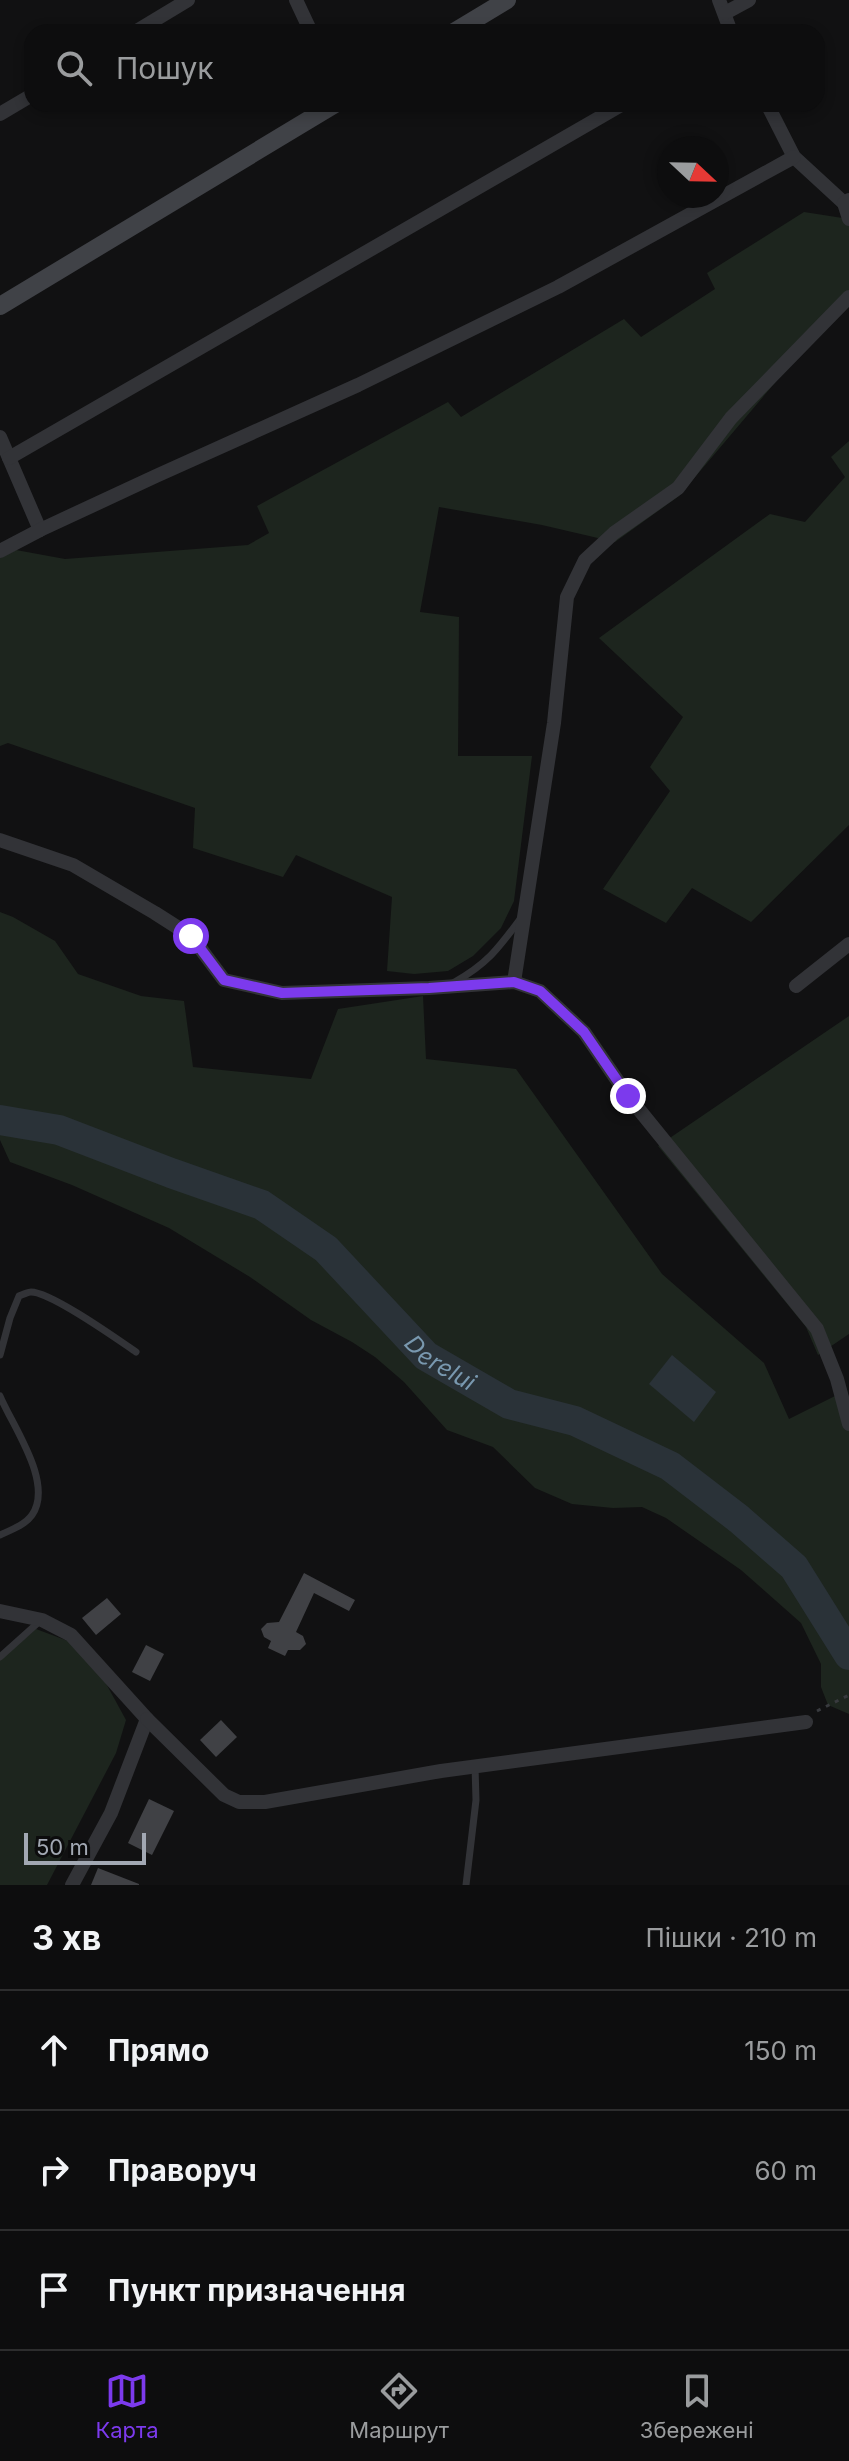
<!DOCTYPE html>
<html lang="uk">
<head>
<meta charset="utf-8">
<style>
	body { margin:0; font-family:Inter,sans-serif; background:#161617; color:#f1f3f6 }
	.compass { position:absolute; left:657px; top:136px; width:72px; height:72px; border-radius:50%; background:#0d0d0e; box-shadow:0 4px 12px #0003; rotate:112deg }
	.scale { position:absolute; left:24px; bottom:20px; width:122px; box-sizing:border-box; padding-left:8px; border:4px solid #a2a8b3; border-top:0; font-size:22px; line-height:28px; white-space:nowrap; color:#a2a8b3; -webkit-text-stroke:6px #0c0c0d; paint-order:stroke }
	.stop { position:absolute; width:24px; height:24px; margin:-18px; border:6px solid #7c3aed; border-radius:50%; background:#fff }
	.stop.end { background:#7c3aed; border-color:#fff; box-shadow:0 2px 8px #0008 }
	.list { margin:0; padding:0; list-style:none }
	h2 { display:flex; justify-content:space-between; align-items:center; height:104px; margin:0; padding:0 32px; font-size:34px }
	h2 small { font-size:26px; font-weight:400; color:#9a9c9e }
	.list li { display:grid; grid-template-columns:52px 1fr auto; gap:24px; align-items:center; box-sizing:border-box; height:120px; padding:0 32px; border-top:2px solid #2d2d2e }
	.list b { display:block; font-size:30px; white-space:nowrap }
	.list em { font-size:26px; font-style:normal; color:#9a9c9e }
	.icon { flex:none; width:44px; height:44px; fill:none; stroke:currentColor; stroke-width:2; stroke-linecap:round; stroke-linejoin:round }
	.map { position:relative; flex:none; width:849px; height:1885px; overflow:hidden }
	.search { position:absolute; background:#0d0d0e; box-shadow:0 4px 12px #0003; left:24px; right:24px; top:24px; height:88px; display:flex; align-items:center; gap:20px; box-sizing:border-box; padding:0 28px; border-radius:24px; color:#9a9c9e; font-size:30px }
	.sheet { height:464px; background:#0d0d0e }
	nav { display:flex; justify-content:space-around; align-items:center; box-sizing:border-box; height:112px; border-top:2px solid #2d2d2e; background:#0d0d0e; font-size:22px; color:#9a9c9e }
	nav a { display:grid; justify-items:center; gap:4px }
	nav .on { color:#7c3aed }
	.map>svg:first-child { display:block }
</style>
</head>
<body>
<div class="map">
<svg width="849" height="1885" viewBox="0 0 849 1885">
	<rect width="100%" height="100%" fill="#111112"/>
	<g fill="#1d251e">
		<path d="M804 212 849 219V304L796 358 679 496 615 542 542 525 439 507 420 612 459 617 458 756H532L514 901 501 928 473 956 448 971 414 974 387 971 392 897 296 855 283 877 193 848 195 808 8 743 0 746V558L16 550 65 559 248 545 269 533 257 506 448 402 461 417 624 319 641 337 715 289 707 273Z"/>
		<path d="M849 441V825L751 922 692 888 666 923 603 889 670 791 650 767 683 717 599 638 770 514 805 522 845 477 831 457Z"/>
		<path d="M0 912 13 917 55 941 78 974 141 996 184 1001 193 1067 311 1079 338 1009 423 996 426 1059 516 1069 662 1274 764 1363 789 1419 847 1390 849 1398V1714L828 1705 821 1687V1664L801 1623 741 1570 666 1518 642 1507 613 1508 572 1504 535 1488 493 1447 447 1430 404 1382 375 1357 352 1342 311 1320 250 1277 169 1228 72 1185 10 1162 0 1140Z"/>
		<path d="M849 1016V1334L818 1355 806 1327 658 1146Z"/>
		<path d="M36 1629 68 1641 103 1678 126 1720 116 1753 47 1885H0V1660Z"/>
	</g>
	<path fill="#2a3238" d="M672 1355 716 1392 694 1422 649 1384Z"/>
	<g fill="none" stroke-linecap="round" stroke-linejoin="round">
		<path stroke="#2a3238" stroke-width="30" id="s1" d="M0 1120 59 1130 171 1173 262 1205 326 1249 426 1356 509 1404 575 1421 670 1466 739 1519 794 1567 849 1655"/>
	</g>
	<g fill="#404145">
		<path d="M304 1573 355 1600 349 1611 314 1593 296 1632 303 1636 306 1644 300 1650H288L285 1656 268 1648 271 1641 264 1637 261 1629 267 1623 279 1622Z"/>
		<path d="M107 1598 121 1614 96 1635 82 1618Z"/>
		<path d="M146 1645 164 1654 150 1681 132 1672Z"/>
		<path d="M221 1720 237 1737 216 1757 200 1740Z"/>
		<path d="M149 1799 174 1811 152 1855 128 1843Z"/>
		<path d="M98 1868 139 1884V1885H91Z"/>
	</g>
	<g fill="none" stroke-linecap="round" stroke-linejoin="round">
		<path stroke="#383a3e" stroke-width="3" stroke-dasharray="4 6" stroke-linecap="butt" d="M817 1711 849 1695"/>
		<g stroke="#323337" stroke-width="7">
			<path d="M453 983C487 964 498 949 521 918"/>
			<path d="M0 1355 10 1318 19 1296C21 1295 29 1292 31 1292 51 1292 117 1339 136 1352"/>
			<path d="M0 1396C13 1427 54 1483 32 1515 25 1525 11 1530 0 1535"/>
			<path d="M0 1657 40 1621"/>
			<path d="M466 1885 476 1800 475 1766"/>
		</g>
		<g stroke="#323337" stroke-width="14">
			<path d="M296 0 311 32"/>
			<path d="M719 0 731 32"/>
			<path d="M725 13 749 0"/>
			<path d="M135 32 188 0"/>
			<path d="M767 104 794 157 844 203H849"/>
			<path d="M0 114 32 95"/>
			<path d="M849 200 844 203 849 219"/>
			<path d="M0 437 40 530"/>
			<path d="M9 458 623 104"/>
			<path d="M0 551 40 530 156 476 358 385 558 287 794 157"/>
			<path d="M0 840 73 865 155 913 191 936 224 980 282 993 429 988 514 982 540 991 584 1032 628 1096 817 1329 837 1379 849 1424"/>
			<path d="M514 982 554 723 567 597 585 560 614 533 678 488 731 418 849 297"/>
			<path d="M796 986 849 944"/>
			<path d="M0 1611 42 1620 71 1635 147 1719 111 1813 72 1885"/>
			<path d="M147 1719 224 1795 239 1802H265L441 1771 806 1722"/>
		</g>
		<g stroke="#404247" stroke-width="18">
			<path d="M454 32 507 0"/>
			<path d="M0 306 335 104"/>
		</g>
	</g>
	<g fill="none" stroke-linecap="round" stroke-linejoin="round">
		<path stroke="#7c3aed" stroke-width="10" d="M191 936 224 980 282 993 429 988 514 982 540 991 584 1032 628 1096"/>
	</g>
	<g text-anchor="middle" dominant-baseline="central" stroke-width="6" stroke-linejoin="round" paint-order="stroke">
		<g font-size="24" font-style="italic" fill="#7998af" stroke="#0c0c0d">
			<text stroke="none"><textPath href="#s1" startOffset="516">Derelui</textPath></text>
		</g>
	</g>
</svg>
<svg class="compass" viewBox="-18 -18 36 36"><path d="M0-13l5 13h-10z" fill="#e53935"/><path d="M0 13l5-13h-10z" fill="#9a9c9e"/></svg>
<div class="scale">50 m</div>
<div class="stop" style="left:191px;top:936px"></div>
<div class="stop end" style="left:628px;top:1096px"></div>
<div class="search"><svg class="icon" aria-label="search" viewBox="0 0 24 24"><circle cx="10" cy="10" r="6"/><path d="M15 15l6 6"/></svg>Пошук</div>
</div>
<section class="sheet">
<h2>3 хв<small>Пішки · 210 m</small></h2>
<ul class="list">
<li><svg class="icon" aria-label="ahead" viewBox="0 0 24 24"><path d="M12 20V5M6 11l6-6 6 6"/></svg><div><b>Прямо</b></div><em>150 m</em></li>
<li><svg class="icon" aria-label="right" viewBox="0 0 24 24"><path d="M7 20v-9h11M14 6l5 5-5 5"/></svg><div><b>Праворуч</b></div><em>60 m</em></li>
<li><svg class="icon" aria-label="arrive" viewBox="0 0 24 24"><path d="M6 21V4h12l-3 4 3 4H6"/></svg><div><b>Пункт призначення</b></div></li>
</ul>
</section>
<nav>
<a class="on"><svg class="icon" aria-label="map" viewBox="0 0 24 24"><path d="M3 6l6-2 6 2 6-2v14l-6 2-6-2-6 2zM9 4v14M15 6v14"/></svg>Карта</a>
<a><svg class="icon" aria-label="directions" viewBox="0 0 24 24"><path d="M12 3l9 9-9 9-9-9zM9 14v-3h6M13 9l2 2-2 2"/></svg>Маршрут</a>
<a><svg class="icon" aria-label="saved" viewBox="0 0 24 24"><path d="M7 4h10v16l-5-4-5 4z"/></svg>Збережені</a>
</nav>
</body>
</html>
